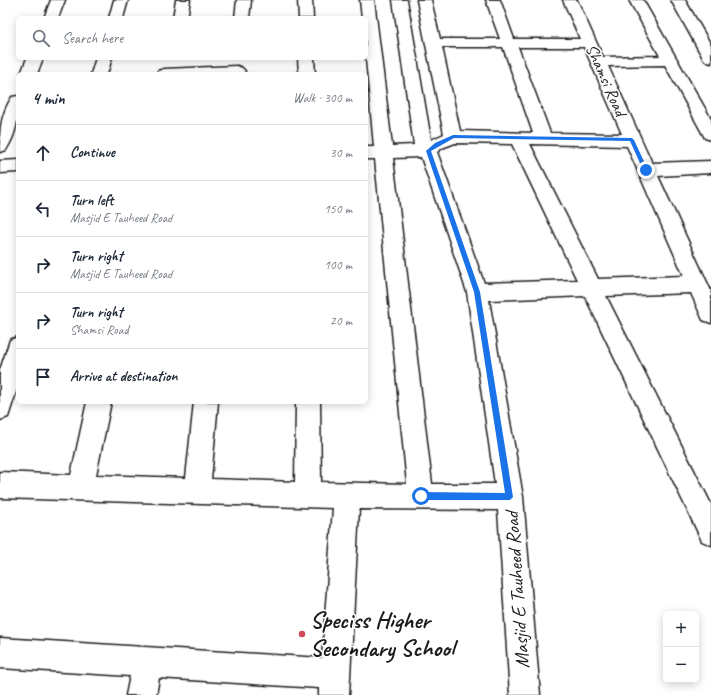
<!DOCTYPE html>
<html lang="en">
<head>
<meta charset="utf-8">
<style>
	body { margin:0; font-family:Caveat,sans-serif; background:#f6f6f7; color:#1f2937 }
	.controls { position:absolute; right:12px; bottom:12px; display:grid; overflow:hidden; border-radius:6px; box-shadow:0 2px 10px #0003 }
	.controls button { width:36px; height:36px; display:grid; place-items:center; padding:0; border:0; border-bottom:1px solid #e0e1e3; background:#fff; color:#1f2937; font:20px sans-serif }
	.stop { position:absolute; width:12px; height:12px; margin:-9px; border:3px solid #1a73e8; border-radius:50%; background:#fff }
	.stop.end { background:#1a73e8; border-color:#fff; box-shadow:0 1px 4px #0008 }
	.list { margin:0; padding:0; list-style:none }
	h2 { display:flex; justify-content:space-between; align-items:center; height:52px; margin:0; padding:0 16px; font-size:17px }
	h2 small { font-size:13px; font-weight:400; color:#747a83 }
	.list li { display:grid; grid-template-columns:26px 1fr auto; gap:12px; align-items:center; box-sizing:border-box; height:56px; padding:0 16px; border-top:1px solid #e0e1e3 }
	.list b { display:block; font-size:15px; white-space:nowrap }
	.list p { margin:0; font-size:13px; white-space:nowrap; color:#747a83 }
	.list em { font-size:13px; font-style:normal; color:#747a83 }
	.icon { flex:none; width:22px; height:22px; fill:none; stroke:currentColor; stroke-width:2; stroke-linecap:round; stroke-linejoin:round }
	.map { position:relative; flex:none; width:711px; height:695px; overflow:hidden }
	.search { position:absolute; background:#fff; box-shadow:0 2px 10px #0003; left:16px; top:16px; width:352px; height:44px; display:flex; align-items:center; gap:10px; box-sizing:border-box; padding:0 14px; border-radius:6px; color:#747a83; font-size:15px }
	.panel { position:absolute; background:#fff; box-shadow:0 2px 10px #0003; left:16px; top:72px; width:352px; height:332px; border-radius:6px }
	.map>svg:first-child { display:block }
</style>
</head>
<body>
<div class="map">
<svg width="711" height="695" viewBox="0 0 711 695">
	<rect width="100%" height="100%" fill="#fff"/>
	<filter id="ink" filterUnits="userSpaceOnUse"><feTurbulence type="fractalNoise" baseFrequency=".025" numOctaves="2"/><feDisplacementMap in="SourceGraphic" scale="8" xChannelSelector="R" yChannelSelector="G"/><feConvolveMatrix kernelMatrix="1 2 1 2 8 2 1 2 1" color-interpolation-filters="sRGB"/></filter>
	<g filter="url(#ink)">
		<g fill="none" stroke-linecap="round" stroke-linejoin="round">
			<g stroke="#1c1c1c" stroke-width="3">
				<g id="minor">
					<path d="M51 0H65L58 18H44Z"/>
					<path d="M114 0H128L123 18H109Z"/>
					<path d="M176 0H190L187 18H173Z"/>
					<path d="M237 0H251L249 18H235Z"/>
					<path d="M298 0H312L313 18H299Z"/>
					<path d="M360 0H374L392 146 414 145 393 0H407L431 140 444 134 417 0H431L440 39H500L486 0H500L514 39H580L563 0H577L603 57 660 56 629 0H643L711 119V140L705 138 665 65 608 66 652 163 711 161V173L658 176 711 291V323L703 320 691 293 606 296 711 504V545L702 541 585 296 489 300 523 497 540 695H510L498 510 359 509 349 695H319V688L159 678 156 695H126L130 676 0 668V638L322 658 333 508 0 498V472L71 475 87 402H111L96 475 186 478 194 402H218L211 479 295 482 296 402H320L321 482 407 484 375 159H366V147H374L366 58V18H362ZM442 47H503L533 133 460 131ZM518 47H584L622 134 550 133ZM455 143 512 144 577 280 484 283 437 152 442 148ZM530 144 627 146 684 276 598 279ZM421 157 467 292 495 484H432L393 158Z"/>
					<path d="M671 0H685L711 45V63L706 61 703 58Z"/>
					<path d="M27 58H43L37 74H21Z"/>
					<path d="M96 58H112L107 74H91Z"/>
					<path d="M298 58H314L315 74H299Z"/>
					<path d="M237 66 242 68 245 71 243 74H156L158 71 164 69Z"/>
					<path d="M18 96C18 117 18 131 6 150L0 152C0 131 0 116 12 97Z"/>
					<path d="M18 160V172L0 173V161Z"/>
					<path d="M18 337V386L8 417 0 420V370L10 340Z"/>
				</g>
			</g>
			<use href="#minor" fill="#fff" fill-rule="evenodd"/>
		</g>
	</g>
	<path fill="#1a73e8" d="M453 135 632 138 634 140 648 170 644 172 630 141 454 138 431 151 480 292 513 497 510 500H421L417 496 421 492 505 493 474 292 426 151 435 143Z"/>
	<circle fill="#d1495b" stroke="#fff" stroke-width="1.5" cx="302" cy="634" r="4"/>
	<g text-anchor="middle" dominant-baseline="central" stroke-width="3" stroke-linejoin="round" paint-order="stroke">
		<g font-size="17" fill="#1c1c1c" stroke="#fff">
			<text transform="translate(606 80) rotate(66)">Shamsi Road</text>
		</g>
		<g font-size="20" fill="#1c1c1c" stroke="#fff">
			<text transform="translate(517 590) rotate(-94)">Masjid E Tauheed Road</text>
		</g>
		<g font-size="24" font-weight="bold" fill="#1c1c1c" stroke="#fff" text-anchor="start">
			<text x="310" y="620">Speciss Higher<tspan x="310" dy="28">Secondary School</tspan></text>
		</g>
	</g>
</svg>
<div class="controls">
<button>+</button>
<button>−</button>
</div>
<div class="stop" style="left:421px;top:496px"></div>
<div class="stop end" style="left:646px;top:170px"></div>
<div class="search"><svg class="icon" aria-label="search" viewBox="0 0 24 24"><circle cx="10" cy="10" r="6"/><path d="M15 15l6 6"/></svg>Search here</div>
<section class="panel">
<h2>4 min<small>Walk · 300 m</small></h2>
<ul class="list">
<li><svg class="icon" aria-label="ahead" viewBox="0 0 24 24"><path d="M12 20V5M6 11l6-6 6 6"/></svg><div><b>Continue</b></div><em>30 m</em></li>
<li><svg class="icon" aria-label="left" viewBox="0 0 24 24"><path d="M17 20v-9H6M10 6l-5 5 5 5"/></svg><div><b>Turn left</b><p>Masjid E Tauheed Road</p></div><em>150 m</em></li>
<li><svg class="icon" aria-label="right" viewBox="0 0 24 24"><path d="M7 20v-9h11M14 6l5 5-5 5"/></svg><div><b>Turn right</b><p>Masjid E Tauheed Road</p></div><em>100 m</em></li>
<li><svg class="icon" aria-label="right" viewBox="0 0 24 24"><path d="M7 20v-9h11M14 6l5 5-5 5"/></svg><div><b>Turn right</b><p>Shamsi Road</p></div><em>20 m</em></li>
<li><svg class="icon" aria-label="arrive" viewBox="0 0 24 24"><path d="M6 21V4h12l-3 4 3 4H6"/></svg><div><b>Arrive at destination</b></div></li>
</ul>
</section>
</div>
</body>
</html>
